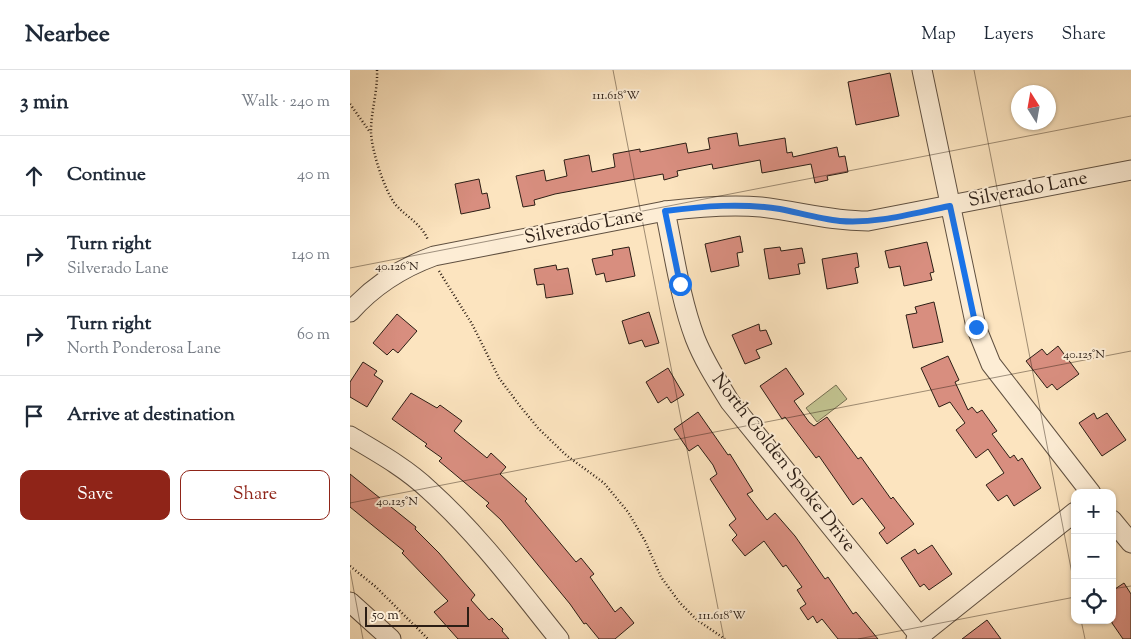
<!DOCTYPE html>
<html lang="en">
<head>
<meta charset="utf-8">
<style>
	body { margin:0; font-family:"Sorts Mill Goudy",serif; background:#f6f6f7; color:#1f2937 }
	.controls { position:absolute; right:15px; bottom:15px; display:grid; overflow:hidden; border-radius:10px; box-shadow:0 1px 4px #0004 }
	.controls button { width:45px; height:45px; display:grid; place-items:center; padding:0; border:0; border-bottom:1px solid #e0e1e3; background:#fff; color:#1f2937; font:25px sans-serif }
	.compass { position:absolute; left:661px; top:15px; width:45px; height:45px; border-radius:50%; background:#fff; box-shadow:0 1px 4px #0004; rotate:349deg }
	.scale { position:absolute; left:15px; bottom:12px; width:104px; box-sizing:border-box; padding-left:5px; border:2px solid #2c1e15; border-top:0; font-size:14px; line-height:18px; white-space:nowrap; color:#2c1e15; -webkit-text-stroke:4px #fdedd5; paint-order:stroke }
	.stop { position:absolute; width:15px; height:15px; margin:-11px; border:4px solid #1a73e8; border-radius:50%; background:#fff }
	.stop.end { background:#1a73e8; border-color:#fff; box-shadow:0 1px 5px #0008 }
	.list { margin:0; padding:0; list-style:none }
	h2 { display:flex; justify-content:space-between; align-items:center; height:65px; margin:0; padding:0 20px; font-size:21px }
	h2 small { font-size:16px; font-weight:400; color:#747a83 }
	.list li { display:grid; grid-template-columns:32px 1fr auto; gap:15px; align-items:center; box-sizing:border-box; height:80px; padding:0 20px; border-top:1px solid #e0e1e3 }
	.list b { display:block; font-size:19px; white-space:nowrap }
	.list p { margin:0; font-size:16px; white-space:nowrap; color:#747a83 }
	.list em { font-size:16px; font-style:normal; color:#747a83 }
	.actions { display:flex; gap:10px; padding:15px 20px }
	.actions a { flex:1; padding:11px 0; border:1px solid #8f2418; border-radius:10px; text-align:center; font-size:18px; color:#8f2418 }
	.actions .main { background:#8f2418; color:#fff }
	.icon { flex:none; width:28px; height:28px; fill:none; stroke:currentColor; stroke-width:2; stroke-linecap:round; stroke-linejoin:round }
	.map { position:relative; flex:none; width:781px; height:569px; overflow:hidden }
	header { display:flex; align-items:center; gap:30px; box-sizing:border-box; height:70px; padding:0 25px; background:#fff; border-bottom:1px solid #e0e1e3 }
	header strong { font-size:24px }
	nav { display:flex; gap:28px; margin-inline-start:auto; font-size:18px }
	main { display:flex }
	aside { flex:1; background:#fff }
	.map>svg:first-child { display:block }
</style>
</head>
<body>
<header>
<strong>Nearbee</strong>
<nav><a>Map</a><a>Layers</a><a>Share</a></nav>
</header>
<main>
<aside>
<h2>3 min<small>Walk · 240 m</small></h2>
<ul class="list">
<li><svg class="icon" aria-label="ahead" viewBox="0 0 24 24"><path d="M12 20V5M6 11l6-6 6 6"/></svg><div><b>Continue</b></div><em>40 m</em></li>
<li><svg class="icon" aria-label="right" viewBox="0 0 24 24"><path d="M7 20v-9h11M14 6l5 5-5 5"/></svg><div><b>Turn right</b><p>Silverado Lane</p></div><em>140 m</em></li>
<li><svg class="icon" aria-label="right" viewBox="0 0 24 24"><path d="M7 20v-9h11M14 6l5 5-5 5"/></svg><div><b>Turn right</b><p>North Ponderosa Lane</p></div><em>60 m</em></li>
<li><svg class="icon" aria-label="arrive" viewBox="0 0 24 24"><path d="M6 21V4h12l-3 4 3 4H6"/></svg><div><b>Arrive at destination</b></div></li>
</ul>
<div class="actions"><a class="main">Save</a><a>Share</a></div>
</aside>
<div class="map">
<svg width="781" height="569" viewBox="0 0 781 569">
	<rect width="100%" height="100%" fill="#fce4bf"/>
	<filter id="stains"><feTurbulence type="fractalNoise" baseFrequency=".004" numOctaves="4"/><feColorMatrix values="0 0 0 0 .2 0 0 0 0 .09 0 0 0 0 .02 0 0 0 .5 -.17"/></filter>
	<radialGradient id="worn" r=".72"><stop offset=".6" stop-color="#630" stop-opacity="0"/><stop offset="1" stop-color="#630" stop-opacity=".3"/></radialGradient>
	<path fill="#c2c390" stroke="#777052" d="M486 315 497 329 467 352 456 338Z"/>
	<g fill="#d88e7f" stroke="#2c1e15">
		<path d="M540 3 549 46 506 55 498 12Z"/>
		<path d="M387 63 389 76 435 68 437 83 442 82 443 87 487 77 489 87 495 86 498 102 477 106 478 110 465 113 461 94 412 103 410 90 363 99 362 94 327 101 328 106 314 110 313 104 205 124 184 130 185 135 173 137 166 106 194 100 196 111 217 106 214 90 239 85 242 102 265 97 263 84 290 79V82L336 73 338 83 360 79 358 68Z"/>
		<path d="M129 109 132 124 137 123 140 138 111 144 105 114Z"/>
		<path d="M390 166 393 182 387 183 389 196 361 202 355 174Z"/>
		<path d="M577 172 584 202 580 203 582 210 554 216 550 196 539 198 535 181Z"/>
		<path d="M279 177 285 206 256 212 254 203 246 205 242 189 263 185 262 180Z"/>
		<path d="M430 177 431 181 452 178 455 193 448 194 450 204 419 209 414 179Z"/>
		<path d="M507 183 509 197 505 198 508 213 477 219 472 189Z"/>
		<path d="M206 195 207 200 218 198 223 224 196 228 194 214 187 215 184 199Z"/>
		<path d="M584 232 593 272 563 278 556 245 567 243 565 237Z"/>
		<path d="M299 242 309 273 295 277 292 270 279 274 272 251Z"/>
		<path d="M47 244 67 261 48 283 43 279 37 285 23 273Z"/>
		<path d="M409 254 410 261 416 260 422 274 406 280 410 288 395 294 382 265Z"/>
		<path d="M708 276 729 304 707 320 702 314 697 318 676 291 692 279 697 285Z"/>
		<path d="M598 286 609 310 605 312 618 340 622 337 627 343 632 340 647 361 642 364 660 388 664 385 668 391 672 388 691 418 664 436 657 425 648 431 636 415 654 403 638 379 626 388 606 360 615 353 600 332 589 337 571 298Z"/>
		<path d="M13 292 27 301 24 305 33 311 17 337 0 327V312Z"/>
		<path d="M318 298 334 325 321 333 317 327 308 333 296 312Z"/>
		<path d="M436 298 454 324 444 331 459 352 464 356 477 347 508 389 511 387 541 429 543 427 564 454 537 474 529 463 535 458 512 428 503 435 469 386 466 388 435 347 432 349 410 316Z"/>
		<path d="M61 323 87 338 90 335 112 351 104 361 137 388 141 383 156 397 150 404 177 429 175 431 226 492 231 488 244 504 240 507 265 542 271 537 284 553 265 569H249L236 553 234 554 220 534 151 450 136 436 139 433 89 391 92 388 75 376 77 374 42 349Z"/>
		<path d="M348 342 378 385 380 384 403 421 397 424 417 450 425 443 445 466 475 509 478 507 503 544 506 542 528 569H488L472 549 467 553 463 546 458 550 450 538 456 534 447 520 452 517 436 495 433 497 414 471 395 486 382 470 387 465 379 455 386 449 360 409 367 404 363 395 348 375 339 381 324 359Z"/>
		<path d="M744 343 747 349 757 343 776 370 752 386 729 353Z"/>
		<path d="M0 404 66 457 65 459 89 483 125 525 121 530 139 550 142 548 153 559 152 561 159 569H108L84 542 98 531 52 483 54 481 0 437Z"/>
		<path d="M582 475 602 504 579 520 574 514 570 517 551 488 565 479 568 484Z"/>
		<path d="M774 513 781 524V569H773L762 553V521Z"/>
		<path d="M637 550 651 569H612Z"/>
	</g>
	<g fill="none" stroke-linecap="round" stroke-linejoin="round">
		<g stroke="#605040" stroke-width="21">
			<g id="minor">
				<path d="M572 0 626 257 641 294 741 423"/>
				<path d="M315 141C324 183 330 228 345 268 354 291 367 311 380 332L572 569"/>
				<path d="M0 242C24 215 51 198 84 186L315 141C347 137 379 134 411 137 448 141 479 151 518 151L781 100"/>
				<path d="M0 366C27 382 56 398 79 420 128 464 168 518 209 569"/>
				<path d="M762 450 781 473"/>
				<path d="M0 532 41 569"/>
				<path d="M566 569 725 442"/>
			</g>
		</g>
		<g stroke="#2c1e15" stroke-width="2.5" stroke-dasharray="1 2.5" stroke-linecap="butt">
			<path d="M27 0C28 20 21 41 21 61 21 79 34 119 45 134 56 147 71 153 78 170"/>
			<path d="M0 34 20 62"/>
			<path d="M89 201 122 254 149 308 170 336 188 358 216 385 254 413 278 442 295 471 311 507 330 533 347 550 375 569"/>
			<path d="M0 496 26 517 78 569"/>
		</g>
		<use href="#minor" stroke="#fdedd5" stroke-width="19"/>
	</g>
	<g fill="none" stroke-linecap="round" stroke-linejoin="round">
		<path stroke="#1a73e8" stroke-width="6" d="M330 214 315 141C354 136 392 133 430 139 450 143 470 149 490 151 527 154 564 143 600 136L626 257"/>
	</g>
	<path fill="none" stroke="#2c1e15" stroke-width="1" stroke-opacity="0.45" d="M263 0 374 569M624 0 725 519M0 198 781 46M0 433 781 281M0 500 13 569M762 519 781 516M731 550 735 569M508 569 725 527"/>
	<g text-anchor="middle" dominant-baseline="central" stroke-width="4" stroke-linejoin="round" paint-order="stroke">
		<g font-size="19" fill="#2c1e15" stroke="#fdedd5">
			<text transform="translate(678 120) rotate(-11)">Silverado Lane</text>
			<text transform="translate(234 157) rotate(-11)">Silverado Lane</text>
			<text transform="translate(433 393) rotate(52)">North Golden Spoke Drive</text>
		</g>
	</g>
	<g font-size="12" text-anchor="middle" fill="#2c1e15" stroke="#fdedd5" stroke-width="4" stroke-linejoin="round" paint-order="stroke">
		<text x="266" y="29">111.618°W</text>
		<text x="47" y="200">40.126°N</text>
		<text x="734" y="288">40.125°N</text>
		<text x="47" y="435">40.125°N</text>
		<text x="372" y="549">111.618°W</text>
	</g>
	<rect width="100%" height="100%" filter="url(#stains)"/>
	<rect width="100%" height="100%" fill="url(#worn)"/>
</svg>
<div class="controls">
<button>+</button>
<button>−</button>
<button><svg class="icon" aria-label="locate" viewBox="0 0 24 24"><circle cx="12" cy="12" r="6"/><path d="M12 2v4M12 18v4M2 12h4M18 12h4"/></svg></button>
</div>
<svg class="compass" viewBox="-18 -18 36 36"><path d="M0-13l5 13h-10z" fill="#e53935"/><path d="M0 13l5-13h-10z" fill="#747a83"/></svg>
<div class="scale">50 m</div>
<div class="stop" style="left:330px;top:214px"></div>
<div class="stop end" style="left:626px;top:257px"></div>
</div>
</main>
</body>
</html>
